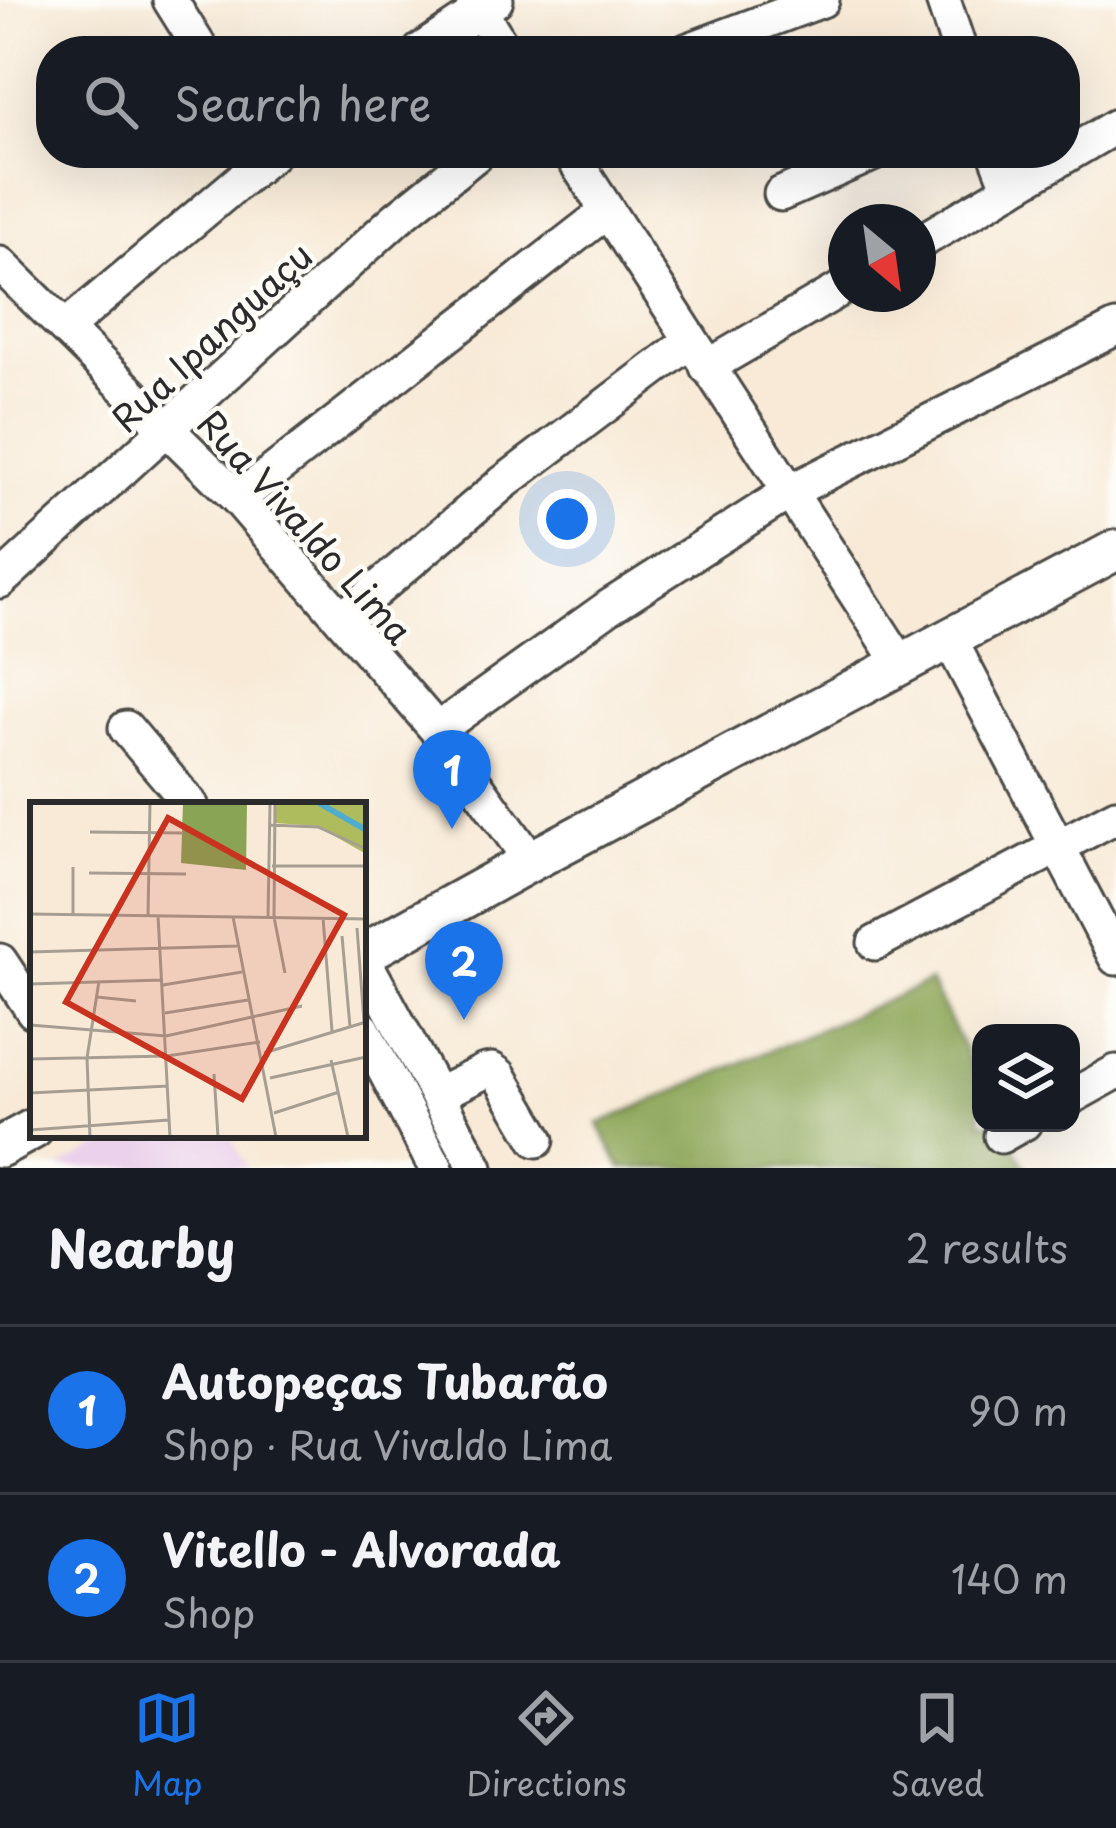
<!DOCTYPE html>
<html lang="en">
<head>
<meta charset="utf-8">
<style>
	body { margin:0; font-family:"Playpen Sans",sans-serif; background:#20242c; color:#f1f3f6 }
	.controls { position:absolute; right:36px; bottom:36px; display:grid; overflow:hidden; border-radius:24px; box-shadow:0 12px 48px #0002 }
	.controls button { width:108px; height:108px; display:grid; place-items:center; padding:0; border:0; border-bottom:3px solid #363941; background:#171b24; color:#f1f3f6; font:60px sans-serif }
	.compass { position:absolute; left:828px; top:204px; width:108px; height:108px; border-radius:50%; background:#171b24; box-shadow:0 12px 48px #0002; rotate:151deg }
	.you { position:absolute; left:567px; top:519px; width:42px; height:42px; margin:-30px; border:9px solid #fff; border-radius:50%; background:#1a73e8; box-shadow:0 0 0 18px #1a73e833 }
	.badge { display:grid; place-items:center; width:78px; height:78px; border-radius:50%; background:#1a73e8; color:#fff; font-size:39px; font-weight:700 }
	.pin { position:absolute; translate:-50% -99px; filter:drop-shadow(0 3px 6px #0008) }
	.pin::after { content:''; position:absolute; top:63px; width:42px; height:36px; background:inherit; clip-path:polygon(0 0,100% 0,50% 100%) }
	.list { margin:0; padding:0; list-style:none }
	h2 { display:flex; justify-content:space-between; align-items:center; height:156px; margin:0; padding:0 48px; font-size:51px }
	h2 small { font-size:39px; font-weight:400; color:#9ea1a6 }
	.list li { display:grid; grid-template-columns:78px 1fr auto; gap:36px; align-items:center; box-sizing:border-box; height:168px; padding:0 48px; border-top:3px solid #363941 }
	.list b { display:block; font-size:45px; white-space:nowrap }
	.list p { margin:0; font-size:39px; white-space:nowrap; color:#9ea1a6 }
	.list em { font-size:39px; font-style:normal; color:#9ea1a6 }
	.icon { flex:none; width:66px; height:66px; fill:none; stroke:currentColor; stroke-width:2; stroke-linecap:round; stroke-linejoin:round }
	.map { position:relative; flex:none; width:1116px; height:1168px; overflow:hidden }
	.search { position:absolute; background:#171b24; box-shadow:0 12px 48px #0002; left:36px; right:36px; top:36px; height:132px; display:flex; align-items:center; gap:30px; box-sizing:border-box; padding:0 42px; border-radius:48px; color:#9ea1a6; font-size:45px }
	.sheet { height:492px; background:#171b24 }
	nav { display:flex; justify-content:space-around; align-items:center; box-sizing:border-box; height:168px; border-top:3px solid #363941; background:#171b24; font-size:33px; color:#9ea1a6 }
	nav a { display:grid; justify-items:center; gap:6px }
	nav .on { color:#1a73e8 }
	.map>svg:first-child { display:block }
</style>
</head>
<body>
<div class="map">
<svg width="1116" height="1168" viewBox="0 0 1116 1168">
	<rect width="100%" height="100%" fill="#fdfcf7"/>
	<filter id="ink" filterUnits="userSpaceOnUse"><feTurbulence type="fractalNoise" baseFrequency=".00833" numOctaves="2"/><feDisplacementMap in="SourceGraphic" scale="24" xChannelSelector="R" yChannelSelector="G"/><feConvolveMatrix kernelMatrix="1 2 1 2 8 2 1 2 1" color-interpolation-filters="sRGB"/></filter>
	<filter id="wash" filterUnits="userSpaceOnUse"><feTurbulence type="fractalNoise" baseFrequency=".004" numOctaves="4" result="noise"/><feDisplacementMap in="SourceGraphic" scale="48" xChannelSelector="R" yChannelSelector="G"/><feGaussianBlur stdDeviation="2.7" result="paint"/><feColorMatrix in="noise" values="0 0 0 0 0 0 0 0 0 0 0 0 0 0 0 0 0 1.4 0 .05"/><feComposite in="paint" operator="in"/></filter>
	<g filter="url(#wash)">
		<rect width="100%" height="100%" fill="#f8ead7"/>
		<path fill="#ebd1eb" d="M121 1135H230L247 1168H58Z"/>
		<path fill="#8aa455" stroke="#5a6840" stroke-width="3" d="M930 982 981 1082V1123H1002L1026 1168H621L598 1124Z"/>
	</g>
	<g filter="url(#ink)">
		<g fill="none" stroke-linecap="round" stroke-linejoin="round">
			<g stroke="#4a4845" stroke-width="39">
				<g id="minor">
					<path d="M170 0 200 48"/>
					<path d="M473 0 505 51"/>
					<path d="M943 0 960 51"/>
					<path d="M420 51 496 0"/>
					<path d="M686 51 822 0"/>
					<path d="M570 153 902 665"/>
					<path d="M996 153 1010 189"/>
					<path d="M781 194 875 153"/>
					<path d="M918 243 1116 126"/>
					<path d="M0 264 238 499 437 730 531 861"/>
					<path d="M65 328 273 153"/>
					<path d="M707 367 846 286"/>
					<path d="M238 499 607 211"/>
					<path d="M0 581 396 219 478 153"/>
					<path d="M342 619 503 483 691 341"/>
					<path d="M949 638 1116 958"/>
					<path d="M126 728 191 805"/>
					<path d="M437 730 609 607 791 491 1116 328"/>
					<path d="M875 943 1116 816"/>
					<path d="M363 958 476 1168"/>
					<path d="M0 961 33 1011"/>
					<path d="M363 1029 436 1168"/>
					<path d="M437 1095 485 1071 492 1070 499 1075 537 1140"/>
					<path d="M1071 1097 1116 1072"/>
					<path d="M1001 1136 1024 1123"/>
				</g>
			</g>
			<g stroke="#4a4845" stroke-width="45">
				<g id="major">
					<path d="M363 954 531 861 1116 550"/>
					<path d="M0 1147 33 1129"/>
				</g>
			</g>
			<use href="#minor" stroke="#fff" stroke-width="33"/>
			<use href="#major" stroke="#fff" stroke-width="39"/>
		</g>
	</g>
	<g text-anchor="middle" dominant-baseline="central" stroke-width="9" stroke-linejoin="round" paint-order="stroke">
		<g font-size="36" fill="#2b2b2b" stroke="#fdfcf7">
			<text transform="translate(211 336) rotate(-43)">Rua Ipanguaçu</text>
			<text transform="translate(306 526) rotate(48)">Rua Vivaldo Lima</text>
		</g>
	</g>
	<g transform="translate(30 802)">
		<rect width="336" height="336" fill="#f8ead7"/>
		<path d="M245 1H336V52L287 24 245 21Z" fill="#aebc5e"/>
		<path d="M153 1H217L216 68 151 61Z" fill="#8aa455"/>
		<path fill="none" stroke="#4facce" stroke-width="6" d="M289 1 336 28"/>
		<path fill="none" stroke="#a69e92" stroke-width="3" d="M245 1 244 115 255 171M240 23 288 25 336 47M60 30 153 31M242 64H336M59 71 156 72M0 112 336 117M43 112V65M118 114 120 1M128 114 140 335M203 115 246 335M238 115 240 1M293 116 302 229M327 126 334 220M312 134 320 225M0 150 207 144M0 182 132 178M133 183 212 170M67 195 106 199M135 211 218 198M0 223 136 234 272 204M234 251 336 220M0 257 137 254 230 240M301 258 318 335M184 272 188 335M240 276 336 255M0 291 138 284M244 311 309 290M0 328 139 318M60 335 57 256 69 179"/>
		<path fill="#c8321e" fill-opacity="0.15" stroke="#c8321e" stroke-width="6" d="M138 16 314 113 212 297 36 200Z"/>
		<rect width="336" height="336" fill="none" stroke="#2b2b2b" stroke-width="6"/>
	</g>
</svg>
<div class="controls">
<button><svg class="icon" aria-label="layers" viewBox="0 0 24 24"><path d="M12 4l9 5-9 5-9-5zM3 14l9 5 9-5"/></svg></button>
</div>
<svg class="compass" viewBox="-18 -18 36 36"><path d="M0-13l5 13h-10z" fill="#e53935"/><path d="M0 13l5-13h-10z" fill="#9ea1a6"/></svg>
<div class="you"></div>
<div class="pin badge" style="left:452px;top:829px">1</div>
<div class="pin badge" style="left:464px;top:1020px">2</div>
<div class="search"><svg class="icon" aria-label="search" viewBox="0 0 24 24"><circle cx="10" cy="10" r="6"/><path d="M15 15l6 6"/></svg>Search here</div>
</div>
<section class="sheet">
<h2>Nearby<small>2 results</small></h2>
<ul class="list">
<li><span class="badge">1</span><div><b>Autopeças Tubarão</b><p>Shop · Rua Vivaldo Lima</p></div><em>90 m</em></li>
<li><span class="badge">2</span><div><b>Vitello - Alvorada</b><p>Shop</p></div><em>140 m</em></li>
</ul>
</section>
<nav>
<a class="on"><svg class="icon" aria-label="map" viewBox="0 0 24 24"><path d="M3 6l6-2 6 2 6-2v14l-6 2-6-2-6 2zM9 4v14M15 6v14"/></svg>Map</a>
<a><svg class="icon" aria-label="directions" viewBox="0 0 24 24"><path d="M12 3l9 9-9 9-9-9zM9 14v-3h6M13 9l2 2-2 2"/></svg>Directions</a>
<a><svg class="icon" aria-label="saved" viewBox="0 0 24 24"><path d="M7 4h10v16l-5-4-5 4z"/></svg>Saved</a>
</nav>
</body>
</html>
